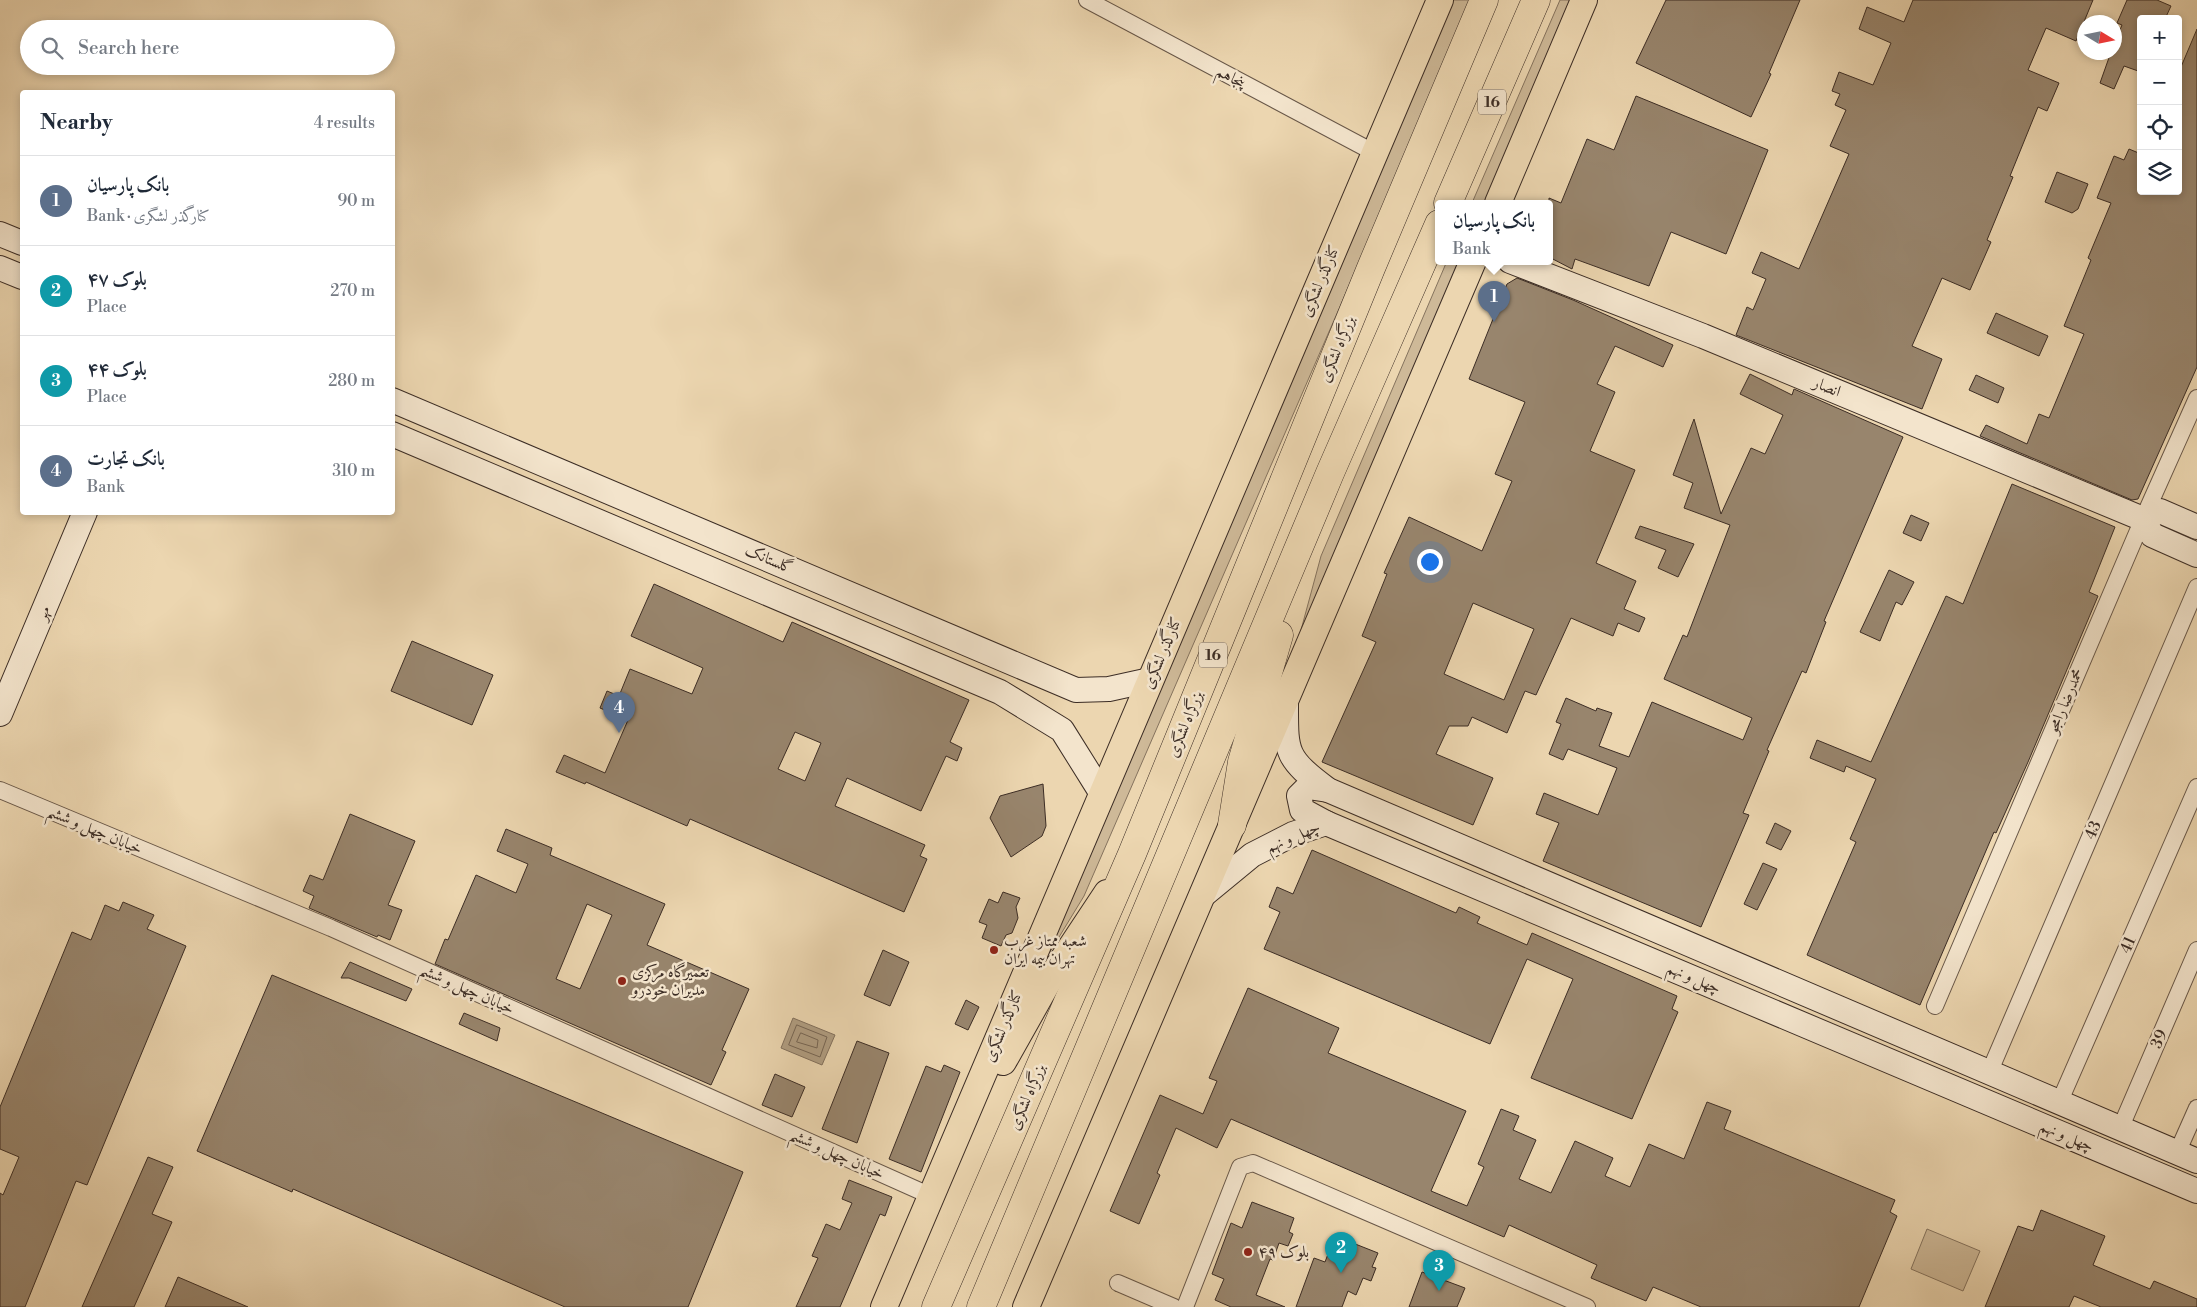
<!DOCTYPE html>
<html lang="en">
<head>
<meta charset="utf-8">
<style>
	body { margin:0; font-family:"Libre Bodoni",Amiri,serif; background:#f2f2f3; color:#1f2937 }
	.controls { position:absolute; right:15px; top:15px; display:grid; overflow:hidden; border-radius:5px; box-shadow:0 2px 8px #0003 }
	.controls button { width:45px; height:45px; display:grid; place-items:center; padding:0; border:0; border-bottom:1px solid #e0e1e3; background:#fff; color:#1f2937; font:25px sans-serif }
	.compass { position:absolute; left:2077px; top:15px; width:45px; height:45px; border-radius:50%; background:#fff; box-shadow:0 2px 8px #0003; rotate:100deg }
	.you { position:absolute; left:1429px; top:561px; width:18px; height:18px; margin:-12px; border:4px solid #fff; border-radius:50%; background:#1a73e8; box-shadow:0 0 0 8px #1a73e833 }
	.badge { display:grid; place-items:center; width:32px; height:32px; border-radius:50%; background:#db2777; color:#fff; font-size:16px; font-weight:700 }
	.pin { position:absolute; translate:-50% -41px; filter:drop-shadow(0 1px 2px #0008) }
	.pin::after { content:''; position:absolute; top:26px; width:18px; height:15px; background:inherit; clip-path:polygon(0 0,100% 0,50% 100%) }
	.popup { position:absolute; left:1435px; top:200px; width:118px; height:65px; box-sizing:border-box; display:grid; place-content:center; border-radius:5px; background:#fff; filter:drop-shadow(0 1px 4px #0005); font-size:16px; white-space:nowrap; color:#747a83 }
	.popup b { font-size:19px; color:#1f2937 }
	.popup::after { content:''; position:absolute; left:50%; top:100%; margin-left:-10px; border:10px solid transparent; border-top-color:#fff }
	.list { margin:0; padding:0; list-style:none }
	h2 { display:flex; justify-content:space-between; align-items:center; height:65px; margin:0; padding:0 20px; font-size:21px }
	h2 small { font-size:16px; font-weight:400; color:#747a83 }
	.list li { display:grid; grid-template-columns:32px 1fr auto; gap:15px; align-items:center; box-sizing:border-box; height:90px; padding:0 20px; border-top:1px solid #e0e1e3 }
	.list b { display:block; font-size:19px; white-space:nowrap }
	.list p { margin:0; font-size:16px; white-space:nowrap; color:#747a83 }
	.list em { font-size:16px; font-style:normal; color:#747a83 }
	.icon { flex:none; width:28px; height:28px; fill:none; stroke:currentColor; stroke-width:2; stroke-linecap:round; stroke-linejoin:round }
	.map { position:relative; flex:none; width:2197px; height:1307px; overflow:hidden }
	.search { position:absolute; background:#fff; box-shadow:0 2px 8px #0003; left:20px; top:20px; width:375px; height:55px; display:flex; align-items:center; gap:12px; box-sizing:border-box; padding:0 18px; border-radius:28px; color:#747a83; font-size:19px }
	.panel { position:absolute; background:#fff; box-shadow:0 2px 8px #0003; left:20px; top:90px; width:375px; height:425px; border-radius:5px }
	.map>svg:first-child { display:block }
</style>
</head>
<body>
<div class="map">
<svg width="2197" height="1307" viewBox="0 0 2197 1307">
	<rect width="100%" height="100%" fill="#ecd6b0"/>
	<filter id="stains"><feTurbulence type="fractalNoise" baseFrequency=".004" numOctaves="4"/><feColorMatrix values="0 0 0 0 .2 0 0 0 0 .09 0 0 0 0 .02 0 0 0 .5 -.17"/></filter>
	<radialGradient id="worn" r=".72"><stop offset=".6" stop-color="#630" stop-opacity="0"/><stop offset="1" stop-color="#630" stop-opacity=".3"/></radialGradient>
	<g fill="#ceb998" stroke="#85735e">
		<path d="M1452 0H1473L1084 896 1039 970Z"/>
		<path d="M1560 0H1575L1489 203H1472Z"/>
		<path d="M1447 261H1464L1291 667 1321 556Z"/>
		<path d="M1927 1229 1980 1251 1963 1291 1911 1269Z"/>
	</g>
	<path fill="#b09d81" stroke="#82705c" d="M793 1018 835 1035 822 1065 781 1048Z"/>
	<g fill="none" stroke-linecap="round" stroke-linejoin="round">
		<g stroke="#766553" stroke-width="1">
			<path d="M797 1025 827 1037 820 1057 789 1045Z"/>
			<path d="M801 1033 818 1040 817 1048 797 1042Z"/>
		</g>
	</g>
	<g fill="#98856d" stroke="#3c2d25" fill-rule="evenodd">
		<path d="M1666 0H1800L1769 73 1771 74 1751 117 1636 63Z"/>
		<path d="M1913 0H2093L2076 41 2046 28 2028 70 2059 83 2047 111 2038 107 2010 176 2013 177 1987 240 1991 242 1970 290 1942 278 1912 346 1942 359 1922 409 1736 335 1747 307 1753 310 1766 279 1752 273 1761 252 1799 269 1849 154 1830 146 1846 110 1835 105 1840 94 1832 91 1839 72 1873 85 1891 43 1859 29 1867 7 1904 22Z"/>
		<path d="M2127 0H2157L2171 6 2165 19H2141V72L2124 66 2114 89 2100 83 2111 52H2114V44L2122 25 2117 23Z"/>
		<path d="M2197 29V367L2138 499 2132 500 1980 436 1986 425 2027 444 2039 414 2049 418 2084 334 2064 326 2091 260 2088 258 2111 203 2097 198 2114 156 2124 160 2129 149 2141 154V191H2178V74Z"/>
		<path d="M1636 96 1768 150 1726 254 1671 232 1649 286 1575 259 1572 269 1549 257V198L1561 203 1587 139 1614 150Z"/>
		<path d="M2057 172 2088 184 2078 209 2072 213 2045 202Z"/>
		<path d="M1517 278 1573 300 1673 345 1663 367 1615 346 1597 384 1615 392 1590 451 1635 470 1596 563 1636 581 1624 609 1645 618 1639 632 1618 623 1613 636 1571 618 1536 695 1525 691 1507 733 1472 717 1468 726H1449L1436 754 1493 778 1473 825 1322 762 1376 642 1362 636 1387 574 1384 573 1409 517 1482 551 1512 481 1495 474 1525 402 1469 379 1507 284ZM1473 603 1534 629 1504 700 1444 674Z"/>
		<path d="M1996 313 2048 336 2039 356 1987 333Z"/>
		<path d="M1750 374 1792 395 1794 389 1903 437 1824 621 1826 622 1806 673 1802 671 1767 750 1769 751 1743 813 1749 815 1701 927 1543 861 1559 823 1536 814 1544 793 1598 815 1617 768 1568 749 1563 760 1549 754 1561 724 1556 722 1566 698 1596 711 1597 708 1612 713 1599 746 1629 757 1652 702 1743 740 1752 718 1664 679 1683 635 1687 637 1730 525 1684 508 1693 483 1673 475 1694 419 1721 514 1751 448 1765 454 1783 415 1740 394Z"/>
		<path d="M1976 375 2004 388 1998 403 1969 390Z"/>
		<path d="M2012 484 2115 527 2089 592 2098 596 2028 762 1996 833 1994 832 1920 1005 1807 955 1856 842 1850 839 1876 779 1846 766 1844 772 1810 758 1817 740 1871 762 1946 596 1963 604Z"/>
		<path d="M1911 515 1929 523 1921 541 1903 533Z"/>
		<path d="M1640 526 1694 544 1678 577 1658 568 1666 550 1635 538Z"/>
		<path d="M1889 570 1914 582 1902 605 1896 602 1880 641 1860 632Z"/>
		<path d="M654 584 783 642 792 622 969 700 950 742 962 748 957 761 946 756 921 811 847 778 835 806 925 845 920 856 927 859 904 912 690 819 687 826 586 782 585 784 556 772 564 755 605 773 628 720 600 708 607 691 619 696 630 669 692 694 703 668 631 636ZM795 732 821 743 805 781 778 769Z"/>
		<path d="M412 641 493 675 472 725 391 691Z"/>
		<path d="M1043 784 1046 826 1042 836 1011 857 990 818 1000 796Z"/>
		<path d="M350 814 415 841 388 905 402 910 390 940 378 935 377 937 309 908 314 896 303 891 310 875 323 880Z"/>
		<path d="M1775 823 1791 831 1781 850 1766 843Z"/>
		<path d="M506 829 552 848 550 855 665 904 647 945 749 989 722 1050 726 1052 711 1085 435 964 445 939 448 940 476 875 516 893 528 864 497 851ZM587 904 612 915 580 989 556 979Z"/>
		<path d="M1312 850 1456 913 1459 907 1480 917 1477 923 1527 945 1532 933 1677 996 1672 1009 1678 1012 1632 1119 1531 1078 1573 979 1527 959 1490 1044 1264 949 1280 912 1269 907 1277 887 1293 894Z"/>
		<path d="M1763 863 1777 869 1757 910 1744 904Z"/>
		<path d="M1003 892 1020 898 1016 907 1018 918 1012 933 1006 935 1001 946 982 938 987 925 979 922 989 899 998 903Z"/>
		<path d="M123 902 154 915 147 929 186 946 87 1185 76 1181 25 1307H0V1193L3 1195 19 1157 0 1149V1107L72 932 91 940 105 905 119 911Z"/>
		<path d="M883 950 909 962 890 1006 864 995Z"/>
		<path d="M350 962 412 989 406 1001 349 978H341Z"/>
		<path d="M272 975 743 1172 688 1307H565L293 1189 292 1192 197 1151Z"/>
		<path d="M1248 988 1339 1028 1328 1053 1466 1111 1431 1191 1467 1206 1484 1167 1478 1164 1501 1109 1519 1116 1513 1130 1536 1140 1519 1179 1551 1193 1575 1141 1613 1158 1605 1176 1630 1187 1649 1144 1684 1159 1707 1102 1731 1111 1724 1129 1895 1200 1890 1212 1897 1216 1859 1307H1701L1653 1287 1646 1301 1591 1278 1597 1265 1509 1225 1504 1237 1231 1119 1217 1148 1176 1128 1157 1173 1160 1175 1139 1224 1110 1211 1160 1095 1203 1114 1217 1081 1209 1078Z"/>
		<path d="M966 1000 979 1007 968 1030 955 1024Z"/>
		<path d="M464 1013 500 1028 497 1041 459 1024Z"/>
		<path d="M857 1041 889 1053 857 1143 822 1129Z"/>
		<path d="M944 1065 960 1072 921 1172 889 1159 926 1066 941 1072Z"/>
		<path d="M775 1074 805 1087 792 1117 762 1105Z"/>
		<path d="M148 1157 173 1167 152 1214 172 1222 134 1307H82Z"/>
		<path d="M849 1180 892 1197 885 1216 880 1214 840 1307H796L818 1258 812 1256 826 1224 840 1230 852 1203 842 1199Z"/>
		<path d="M1252 1202 1294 1218 1289 1232 1293 1234 1288 1246 1279 1243 1273 1260 1270 1259 1256 1295 1285 1307H1231L1215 1300 1224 1279 1212 1274 1231 1223 1242 1228Z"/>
		<path d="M2041 1210 2105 1236 2093 1265 2150 1289 2154 1281 2197 1299V1307H2101L2074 1296 2069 1307H1985L2018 1226 2033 1231Z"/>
		<path d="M1335 1236 1378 1253 1372 1267 1376 1268 1371 1281 1363 1278 1356 1295 1348 1291 1342 1307H1296L1314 1258 1325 1262Z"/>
		<path d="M1422 1272 1465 1288 1457 1307H1409Z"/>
		<path d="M178 1277 248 1307H165Z"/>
	</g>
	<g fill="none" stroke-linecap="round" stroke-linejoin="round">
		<g stroke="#685748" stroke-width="18">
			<g id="street">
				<path d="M1087 0 1375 153"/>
				<path d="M0 790 331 928 931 1196"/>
				<path d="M1935 1006 2143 519 2197 398"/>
				<path d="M1989 1073 2197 587"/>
				<path d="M2059 1103 2197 787"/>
				<path d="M2120 1129 2197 950"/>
				<path d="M2177 1153 2197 1108"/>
				<path d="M1118 1283 1174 1307"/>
				<path d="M1185 1307 1240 1167 1253 1163 1587 1307"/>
			</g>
		</g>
		<g stroke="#3c2d25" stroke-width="26">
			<g id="secondary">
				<path d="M0 234 22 243"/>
				<path d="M1510 261 1703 336 2143 519 2152 535 2197 555"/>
				<path d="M0 268 22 277"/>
				<path d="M392 400 1076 690 1109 689 1150 680"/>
				<path d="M392 434 1000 692 1062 730 1102 794"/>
				<path d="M2143 519 2160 511 2197 527"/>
				<path d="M1286 700C1286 753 1284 757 1328 790L2197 1161"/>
				<path d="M0 714 85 512"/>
				<path d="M1328 790 1308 787 1299 796 1302 810 1326 823 2197 1191"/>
				<path d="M1201 897 1252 855 1293 834 1326 823"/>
			</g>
		</g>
		<g stroke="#3c2d25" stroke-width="28">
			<g id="primary">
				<path d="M1498 203 1584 0"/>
				<path d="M1003 1062 1048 982 1107 893"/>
				<path d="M884 1307 1440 0"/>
				<path d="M1026 1307 1473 261"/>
			</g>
		</g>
		<g stroke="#3c2d25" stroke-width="29">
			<g id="highway">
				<path d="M1448 203 1536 0"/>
				<path d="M1232 825 1242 762 1279 635"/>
				<path d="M936 1307 1132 854 1371 268 1484 0"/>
				<path d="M981 1307 1330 473 1439 224"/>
			</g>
		</g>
		<use href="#street" stroke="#f3e4cc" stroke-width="16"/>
		<use href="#secondary" stroke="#f3e4cc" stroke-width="24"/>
		<use href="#primary" stroke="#ecd6b0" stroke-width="26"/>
		<use href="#highway" stroke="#ecd6b0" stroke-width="28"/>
	</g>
	<g fill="#8f2418" stroke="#f3e4cc" stroke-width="2">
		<circle cx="994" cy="950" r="5"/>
		<circle cx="622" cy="981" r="5"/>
		<circle cx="1248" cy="1252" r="5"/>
	</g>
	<g text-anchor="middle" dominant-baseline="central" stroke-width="5" stroke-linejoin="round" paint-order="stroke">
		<g fill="#f3e4cc" stroke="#736457" stroke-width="1">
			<rect x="1478" y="89.5" width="28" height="25" rx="4"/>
			<rect x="1199" y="642.5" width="28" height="25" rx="4"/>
		</g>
		<g font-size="15" font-weight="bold" fill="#3c2d25">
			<text x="1492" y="102">16</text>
			<text x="1213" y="655">16</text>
		</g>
		<g font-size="16" fill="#3c2d25" stroke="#f3e4cc">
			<text transform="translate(1231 77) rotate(28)">پنجاهم</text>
			<text transform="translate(1320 281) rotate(-67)">کنارگذر لشگری</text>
			<text transform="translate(1337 349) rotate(-68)">بزرگراه لشگری</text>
			<text transform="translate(1827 387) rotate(22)">انصار</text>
			<text transform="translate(769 559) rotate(23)">گلستانک</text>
			<text transform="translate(43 613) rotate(-67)">مهر</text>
			<text transform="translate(1162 653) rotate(-67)">کنارگذر لشگری</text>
			<text transform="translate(2065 701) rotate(-67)">محمدرضا رامجو</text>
			<text transform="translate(1185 724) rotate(-68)">بزرگراه لشگری</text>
			<text transform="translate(95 830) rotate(23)">خیابان چهل و ششم</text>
			<text transform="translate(2093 830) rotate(-67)">43</text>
			<text transform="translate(1293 837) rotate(-23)">چهل و نهم</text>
			<text transform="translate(2128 945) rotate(-66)">41</text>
			<text transform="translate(1694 978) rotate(23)">چهل و نهم</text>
			<text transform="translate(467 989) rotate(24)">خیابان چهل و ششم</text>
			<text transform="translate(1003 1026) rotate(-67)">کنارگذر لشگری</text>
			<text transform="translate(2159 1039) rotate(-67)">39</text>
			<text transform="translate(1027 1097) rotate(-67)">بزرگراه لشگری</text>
			<text transform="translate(2067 1136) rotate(23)">چهل و نهم</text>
			<text transform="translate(837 1154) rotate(24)">خیابان چهل و ششم</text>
		</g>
		<g font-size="16" fill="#3c2d25" stroke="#f3e4cc" text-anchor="start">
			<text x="1004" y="941">شعبه ممتاز غرب<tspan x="1004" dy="18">تهران بیمه ایران</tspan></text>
			<text x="632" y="972">تعمیرگاه مرکزی<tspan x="632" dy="18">مدیران خودرو</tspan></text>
			<text x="1258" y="1252">بلوک ۴۹</text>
		</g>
	</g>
	<rect width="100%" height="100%" filter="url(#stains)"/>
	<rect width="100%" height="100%" fill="url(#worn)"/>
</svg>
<div class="controls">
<button>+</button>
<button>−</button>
<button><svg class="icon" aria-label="locate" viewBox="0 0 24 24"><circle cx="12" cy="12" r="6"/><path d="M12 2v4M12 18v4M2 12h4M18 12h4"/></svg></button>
<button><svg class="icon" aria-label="layers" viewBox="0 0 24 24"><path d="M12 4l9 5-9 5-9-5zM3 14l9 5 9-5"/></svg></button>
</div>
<svg class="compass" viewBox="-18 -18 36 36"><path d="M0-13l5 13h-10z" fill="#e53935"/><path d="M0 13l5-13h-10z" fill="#747a83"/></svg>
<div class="you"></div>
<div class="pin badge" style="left:1494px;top:322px;background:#5c6f8a">1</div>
<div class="popup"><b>بانک پارسیان</b>Bank</div>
<div class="pin badge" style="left:1341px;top:1273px;background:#0f9aa8">2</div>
<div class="pin badge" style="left:1439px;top:1291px;background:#0f9aa8">3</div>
<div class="pin badge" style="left:619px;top:733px;background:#5c6f8a">4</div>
<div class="search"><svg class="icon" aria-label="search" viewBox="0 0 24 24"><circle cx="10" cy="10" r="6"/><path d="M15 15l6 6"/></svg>Search here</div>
<section class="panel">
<h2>Nearby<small>4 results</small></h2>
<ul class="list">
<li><span class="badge" style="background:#5c6f8a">1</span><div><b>بانک پارسیان</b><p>Bank · کنارگذر لشگری</p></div><em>90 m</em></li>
<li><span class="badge" style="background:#0f9aa8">2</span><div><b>بلوک ۴۷</b><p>Place</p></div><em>270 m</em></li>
<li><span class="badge" style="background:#0f9aa8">3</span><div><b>بلوک ۴۴</b><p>Place</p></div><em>280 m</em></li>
<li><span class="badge" style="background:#5c6f8a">4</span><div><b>بانک تجارت</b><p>Bank</p></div><em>310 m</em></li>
</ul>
</section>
</div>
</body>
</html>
